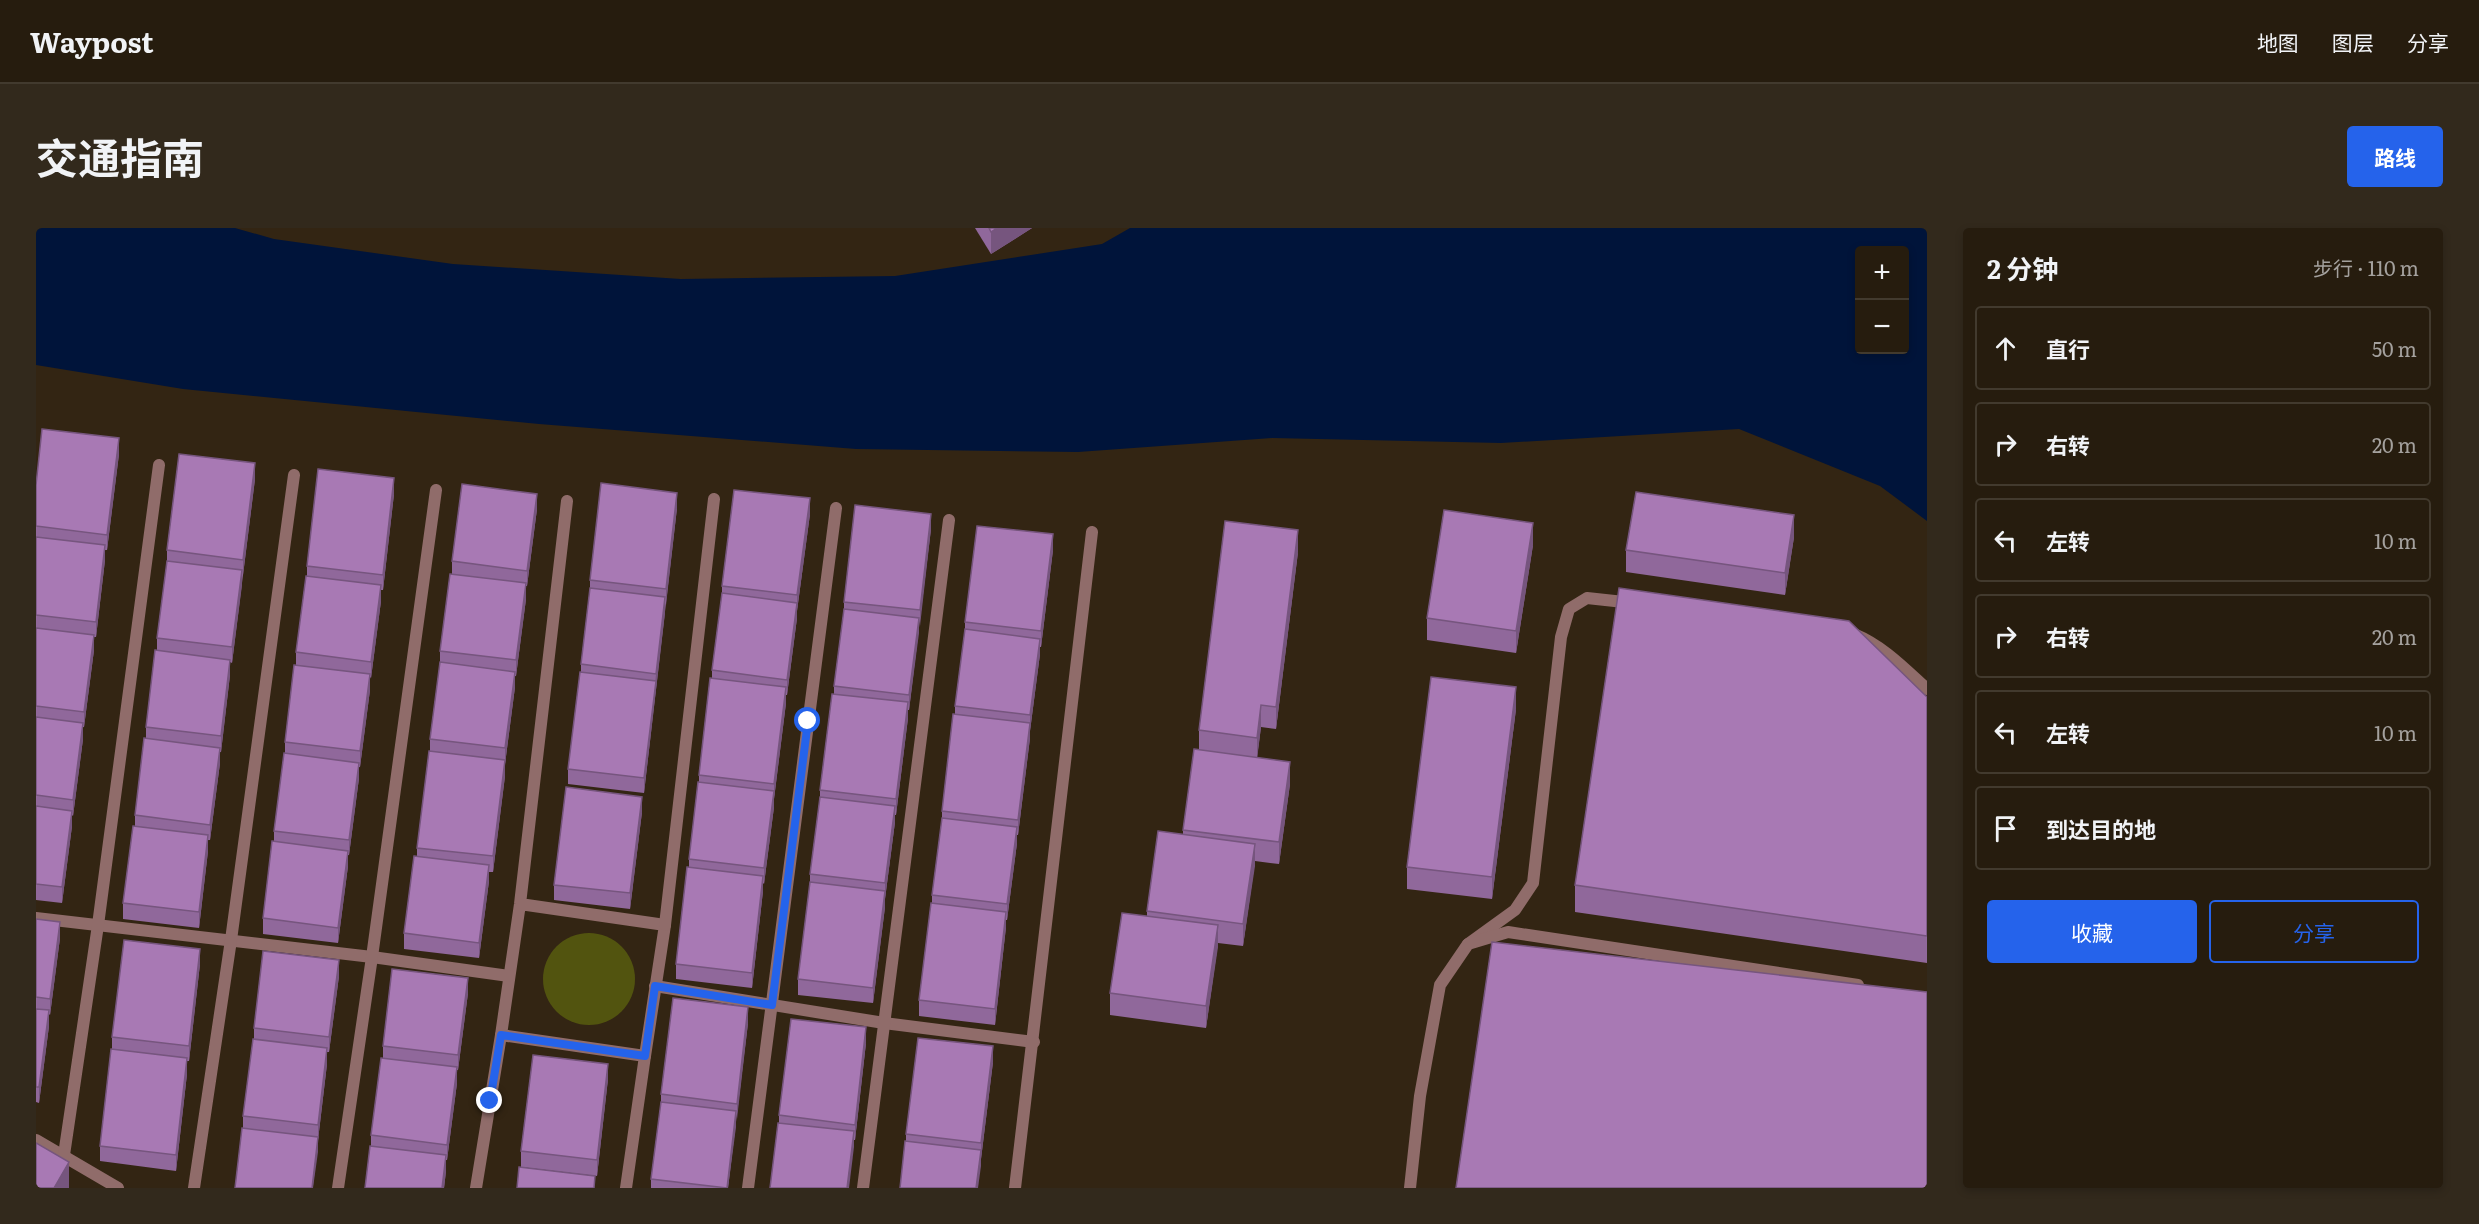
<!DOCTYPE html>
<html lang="zh">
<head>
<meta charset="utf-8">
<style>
	body { margin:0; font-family:Literata,"Noto Sans SC",serif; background:#32291c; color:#f1f3f6 }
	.controls { position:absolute; right:18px; top:18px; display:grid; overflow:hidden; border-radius:6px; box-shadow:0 3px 9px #0003 }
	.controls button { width:54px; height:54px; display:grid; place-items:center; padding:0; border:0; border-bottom:2px solid #423a2e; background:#261c0e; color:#f1f3f6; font:30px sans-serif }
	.stop { position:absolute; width:18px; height:18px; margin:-14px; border:4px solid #2563eb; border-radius:50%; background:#fff }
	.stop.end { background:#2563eb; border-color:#fff; box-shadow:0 2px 6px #0008 }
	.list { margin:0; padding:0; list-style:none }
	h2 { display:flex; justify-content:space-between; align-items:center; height:78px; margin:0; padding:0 24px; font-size:26px }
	h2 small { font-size:20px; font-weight:400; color:#a4a19e }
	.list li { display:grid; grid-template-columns:39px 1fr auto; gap:18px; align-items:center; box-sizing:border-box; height:84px; margin:0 12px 12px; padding:0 12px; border:2px solid #423a2e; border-radius:6px }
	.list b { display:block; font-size:22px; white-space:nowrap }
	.list em { font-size:20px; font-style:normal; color:#a4a19e }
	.actions { display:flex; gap:12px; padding:18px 24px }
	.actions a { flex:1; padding:14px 0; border:2px solid #2563eb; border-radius:6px; text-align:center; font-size:21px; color:#2563eb }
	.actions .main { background:#2563eb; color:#fff }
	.icon { flex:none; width:33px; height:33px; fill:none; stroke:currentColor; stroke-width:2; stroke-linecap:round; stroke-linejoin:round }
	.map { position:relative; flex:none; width:1891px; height:960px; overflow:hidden; border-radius:6px }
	header { display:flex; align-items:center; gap:36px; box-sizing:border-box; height:84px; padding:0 30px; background:#261c0e; border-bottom:2px solid #423a2e }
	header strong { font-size:28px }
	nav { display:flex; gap:33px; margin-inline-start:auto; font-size:21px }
	.intro { display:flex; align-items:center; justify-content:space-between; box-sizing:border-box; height:144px; padding:0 36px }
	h1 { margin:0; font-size:42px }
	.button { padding:15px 27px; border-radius:6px; background:#2563eb; color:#fff; font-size:21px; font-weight:700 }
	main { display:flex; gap:36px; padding:0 36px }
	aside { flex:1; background:#261c0e; border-radius:6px; box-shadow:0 3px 9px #0003 }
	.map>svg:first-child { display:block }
</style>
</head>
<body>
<header>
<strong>Waypost</strong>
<nav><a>地图</a><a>图层</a><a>分享</a></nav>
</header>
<div class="intro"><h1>交通指南</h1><a class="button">路线</a></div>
<main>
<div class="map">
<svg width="1891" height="960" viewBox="0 0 1891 960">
	<rect width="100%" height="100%" fill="#332513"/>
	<circle fill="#52540f" cx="553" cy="751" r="46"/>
	<path fill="#00143a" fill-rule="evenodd" d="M0 0H199L238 11 417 36 645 51 859 48 1066 16 1094 0H1891V293L1844 258 1703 201 1465 215 1236 210 1042 224 820 221 503 196 147 161 0 137ZM1824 22H1868V122H1824Z"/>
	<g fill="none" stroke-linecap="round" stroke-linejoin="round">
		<g stroke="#906c6a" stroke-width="12">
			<path d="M1818 406C1847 418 1868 440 1891 461"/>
			<path d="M484 676 629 697 609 828 465 807 484 676 531 273"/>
			<path d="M0 690 336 729 473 748"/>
			<path d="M629 697 678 271"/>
			<path d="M1432 716 1479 682 1497 655 1525 409 1533 381 1551 370 1597 375"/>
			<path d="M619 758 848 795 998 814"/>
			<path d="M0 912 82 960"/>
			<path d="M28 927 62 697 123 237"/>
			<path d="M158 960 195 712 258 247"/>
			<path d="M302 960 336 729 400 262"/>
			<path d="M440 960 465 807"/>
			<path d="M590 960 609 828"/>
			<path d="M712 960 800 280"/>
			<path d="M827 960 913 292"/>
			<path d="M979 960 1056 304"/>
			<path d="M1374 960 1384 868 1404 757 1432 716 1472 704 1822 757"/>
		</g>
	</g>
	<g fill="#90689b">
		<path d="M939 0H996L955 26Z"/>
		<path d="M83 226 71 322H69V332L60 409H58V422L48 499H47V511L37 588 36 587V598L26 675 0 672V257Z"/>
		<path d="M219 251 196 435 194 434V447L185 524H184V535L174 612H172V623L163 700 87 691V675L99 599V587L110 511V499L121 422V410L131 333V322Z"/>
		<path d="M358 266 347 362H345V373L335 450 334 449V462L324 539H323V550L313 627H312V638L302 715 227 706V690L238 613V603L249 525V514L260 438V424L271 348V338Z"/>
		<path d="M641 280 608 565 532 556V541L545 444V436L554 360V352Z"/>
		<path d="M501 281 491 358H490V371L480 448H479V459L469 536V548L457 644H453V653L443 730 368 721V705L381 629V620L394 523V511L404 434V423L416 346V333Z"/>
		<path d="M774 286 761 383V390L751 467H750V475L738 571V579L728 656 727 655V663L716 760 640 751V736L653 639V631L663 554V547L676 450V442L686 365V358Z"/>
		<path d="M895 301 873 482H872V490L860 587H859V594L849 671V679L837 775 762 767V751L774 654V646L784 569V562L798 466V458L808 381V374Z"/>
		<path d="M1758 309 1749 367 1590 344V322Z"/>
		<path d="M1497 317 1480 425 1391 412V390Z"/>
		<path d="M1017 322 1005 419H1004V426L994 503V510L982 607H981V615L971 692H970V699L959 797 883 788V772L896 676V667L906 590V583L919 486V478L929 402V394Z"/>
		<path d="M1262 324 1240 501 1225 499 1221 529 1254 556 1243 636 1219 633 1207 718 1182 715 1170 800 1074 787V765L1111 688V683L1147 606V602L1163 521V502Z"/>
		<path d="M1891 469V735L1539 684V657Z"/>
		<path d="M1480 481 1456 671 1371 661V639Z"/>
		<path d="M606 584 594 681 518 672V657Z"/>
		<path d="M0 691 24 710 14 787 13 786V798L3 875 0 874Z"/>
		<path d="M164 736 153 833H151V846L140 943 64 933V918L76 822V809Z"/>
		<path d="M303 748 293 824H291V836L282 912V924L207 900V888L218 811V800Z"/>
		<path d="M432 765 422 842H421V855L411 932H410V943L408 960H329L335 919V907L347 830V818Z"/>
		<path d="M712 795 692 960H615V951L625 874V866Z"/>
		<path d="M830 815 819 912H818V919L743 895V887Z"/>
		<path d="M957 834 945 931V938L870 913V906Z"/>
		<path d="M572 851 561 948 485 939V923Z"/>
	</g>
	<g fill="#76557e">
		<path d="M961 0H996L955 26V4Z"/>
		<path d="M83 210V226L71 322V307Z"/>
		<path d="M219 235V251L207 347V332Z"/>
		<path d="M358 250V266L347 362V347Z"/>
		<path d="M641 265V280L630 377V361Z"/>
		<path d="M501 266V281L491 358V343Z"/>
		<path d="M774 270V286L761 383V367Z"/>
		<path d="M895 286V301L884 398V382Z"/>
		<path d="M1758 287V309L1749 367V345Z"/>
		<path d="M1497 295V317L1480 425V403Z"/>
		<path d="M1262 302V324L1240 501V479Z"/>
		<path d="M1017 306V322L1005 419V403Z"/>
		<path d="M69 317V332L60 409V394Z"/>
		<path d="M206 342V357L196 435V419Z"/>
		<path d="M490 355V371L480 448V432Z"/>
		<path d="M345 357V373L335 450V434Z"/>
		<path d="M629 369V385L608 565V550Z"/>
		<path d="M761 375V390L751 467V452Z"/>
		<path d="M883 390V405L873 482V467Z"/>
		<path d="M58 407V422L48 499V484Z"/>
		<path d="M1004 411V426L994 503V487Z"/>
		<path d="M194 432V447L185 524V508Z"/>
		<path d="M479 444V459L469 536V520Z"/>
		<path d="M334 446V462L324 539V523Z"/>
		<path d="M750 459V475L738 571V556Z"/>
		<path d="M1480 459V481L1456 671V649Z"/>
		<path d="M872 474V490L860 587V571Z"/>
		<path d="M1225 477V499L1221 532V510Z"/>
		<path d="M47 495V511L37 588V572Z"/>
		<path d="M994 495V510L982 607V592Z"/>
		<path d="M184 520V535L174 612V597Z"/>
		<path d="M469 532V548L457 644V628Z"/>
		<path d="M1254 534V556L1243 636V614Z"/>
		<path d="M323 535V550L313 627V612Z"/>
		<path d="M738 563V579L728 656V640Z"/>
		<path d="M606 569V584L594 681V665Z"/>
		<path d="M859 578V594L849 671V655Z"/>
		<path d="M36 583V598L26 675V659Z"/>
		<path d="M981 599V615L971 692V676Z"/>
		<path d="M172 607V623L163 700V684Z"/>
		<path d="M1219 616V638L1207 718V696Z"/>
		<path d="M312 623V638L302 715V700Z"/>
		<path d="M453 637V653L443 730V715Z"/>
		<path d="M727 648V663L716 760V745Z"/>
		<path d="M849 663V679L837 775V760Z"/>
		<path d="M970 684V699L959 797V781Z"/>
		<path d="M24 694V710L14 787V771Z"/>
		<path d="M1182 697V719L1170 800V778Z"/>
		<path d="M164 721V736L153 833V818Z"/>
		<path d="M303 732V748L293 824V809Z"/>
		<path d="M432 750V765L422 842V827Z"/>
		<path d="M712 779V795L701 891V876Z"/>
		<path d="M13 782V798L3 875V859Z"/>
		<path d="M830 799V815L819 912V897Z"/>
		<path d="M957 818V834L945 931V915Z"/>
		<path d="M291 820V836L282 912V924L277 960H276L282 909V897Z"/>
		<path d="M151 830V846L140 943V927Z"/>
		<path d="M572 836V851L561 948V932Z"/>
		<path d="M421 839V855L411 932V917Z"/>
		<path d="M700 883V899L692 960H691Z"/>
		<path d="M818 903V919L813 960H811Z"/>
		<path d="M945 922V938L942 960H940Z"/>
		<path d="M410 927V943L408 960H406Z"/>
		<path d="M33 934V960H18Z"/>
	</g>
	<g fill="#a879b4" stroke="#76557e" stroke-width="1.5">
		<path d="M953 0H961L955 4Z"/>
		<path d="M6 201 83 210 71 307 0 298V257Z"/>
		<path d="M143 226 219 235 207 332 131 322Z"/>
		<path d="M282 241 358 250 347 347 271 338Z"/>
		<path d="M565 255 641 265 630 361 554 352Z"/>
		<path d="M426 256 501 266 491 343 416 333Z"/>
		<path d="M698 262 774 270 761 367 686 358Z"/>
		<path d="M1600 264 1758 287 1749 345 1590 322Z"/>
		<path d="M819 277 895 286 884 382 808 374Z"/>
		<path d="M1408 282 1497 295 1480 403 1391 390Z"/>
		<path d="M1189 293 1262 302 1240 479 1225 477 1221 510 1163 502Z"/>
		<path d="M941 298 1017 306 1005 403 929 394Z"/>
		<path d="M0 309 69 317 60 394 0 387Z"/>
		<path d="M131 333 206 342 196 419 121 410Z"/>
		<path d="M414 346 490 355 480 432 404 423Z"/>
		<path d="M270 348 345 357 335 434 260 424Z"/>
		<path d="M554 360 629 369 620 446 545 436Z"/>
		<path d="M1583 360 1813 393 1891 469V708L1539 657Z"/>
		<path d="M686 365 761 375 751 452 676 442Z"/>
		<path d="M808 381 883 390 873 467 798 458Z"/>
		<path d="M0 400 58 407 48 484 0 478Z"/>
		<path d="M929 401 1004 411 994 487 919 478Z"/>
		<path d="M119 422 194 432 185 508 110 499Z"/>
		<path d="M404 434 479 444 469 520 394 511Z"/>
		<path d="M258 437 334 446 324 523 249 514Z"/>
		<path d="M544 444 620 453 608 550 532 541Z"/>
		<path d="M1395 449 1480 459 1456 649 1371 639Z"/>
		<path d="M674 450 750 459 738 556 663 547Z"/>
		<path d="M796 466 872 474 860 571 784 562Z"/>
		<path d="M917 486 994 495 982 592 906 583Z"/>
		<path d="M0 489 47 495 37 572 0 567Z"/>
		<path d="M108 510 184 520 174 597 99 587Z"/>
		<path d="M1158 521 1254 534 1243 614 1147 602Z"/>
		<path d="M393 523 469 532 457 628 381 620Z"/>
		<path d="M248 525 323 535 313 612 238 603Z"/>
		<path d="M662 554 738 563 728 640 653 631Z"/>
		<path d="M530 559 606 569 594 665 518 657Z"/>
		<path d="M784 569 859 578 849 655 774 646Z"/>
		<path d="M0 578 36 583 26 659 0 656Z"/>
		<path d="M906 590 981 599 971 676 896 667Z"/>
		<path d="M97 598 172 607 163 684 87 675Z"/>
		<path d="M1122 603 1219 616 1207 696 1111 683Z"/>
		<path d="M236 613 312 623 302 700 227 690Z"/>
		<path d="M378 628 453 637 443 715 368 705Z"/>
		<path d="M651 639 727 648 716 745 640 736Z"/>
		<path d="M774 654 849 663 837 760 762 751Z"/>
		<path d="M895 675 970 684 959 781 883 772Z"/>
		<path d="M1086 685 1182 697 1170 778 1074 765Z"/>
		<path d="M0 691 24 694 14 771 0 769Z"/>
		<path d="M88 712 164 721 153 818 76 809Z"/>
		<path d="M1456 714 1891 764V960H1420Z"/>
		<path d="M227 723 303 732 293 809 218 800Z"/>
		<path d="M356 741 432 750 422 827 347 818Z"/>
		<path d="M637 770 712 779 701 876 625 866Z"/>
		<path d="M0 781 13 782 3 859H0Z"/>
		<path d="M755 791 830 799 819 897 743 887Z"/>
		<path d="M882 810 957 818 945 915 870 906Z"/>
		<path d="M217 811 291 820 282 897 207 888Z"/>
		<path d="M75 821 151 830 140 927 64 918Z"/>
		<path d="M497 827 572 836 561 932 485 923Z"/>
		<path d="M345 830 421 839 411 917 335 907Z"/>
		<path d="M625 874 700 883 691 960 615 951Z"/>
		<path d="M742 895 818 903 811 960H734Z"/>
		<path d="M206 900 282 909 276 960H199Z"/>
		<path d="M869 913 945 922 940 960H864Z"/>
		<path d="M0 915 33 934 18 960H0Z"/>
		<path d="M334 918 410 927 406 960H329Z"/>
		<path d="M483 939 559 948 558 960H481Z"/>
	</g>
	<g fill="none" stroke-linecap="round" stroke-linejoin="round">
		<path stroke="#2563eb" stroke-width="8" d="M454 873 465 807 609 828 619 758 736 777 772 493"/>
	</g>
</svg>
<div class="controls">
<button>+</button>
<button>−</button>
</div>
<div class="stop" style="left:772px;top:493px"></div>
<div class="stop end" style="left:454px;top:873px"></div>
</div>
<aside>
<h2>2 分钟<small>步行 · 110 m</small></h2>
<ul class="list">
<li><svg class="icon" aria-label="ahead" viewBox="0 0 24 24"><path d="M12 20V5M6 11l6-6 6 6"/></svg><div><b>直行</b></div><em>50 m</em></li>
<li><svg class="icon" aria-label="right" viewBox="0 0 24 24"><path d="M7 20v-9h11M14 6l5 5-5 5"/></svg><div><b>右转</b></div><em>20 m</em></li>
<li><svg class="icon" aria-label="left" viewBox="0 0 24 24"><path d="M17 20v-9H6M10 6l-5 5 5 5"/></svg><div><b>左转</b></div><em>10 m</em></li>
<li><svg class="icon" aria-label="right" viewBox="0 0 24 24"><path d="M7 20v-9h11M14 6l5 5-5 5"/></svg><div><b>右转</b></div><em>20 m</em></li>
<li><svg class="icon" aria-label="left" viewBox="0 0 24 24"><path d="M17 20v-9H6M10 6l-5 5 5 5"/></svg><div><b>左转</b></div><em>10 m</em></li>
<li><svg class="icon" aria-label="arrive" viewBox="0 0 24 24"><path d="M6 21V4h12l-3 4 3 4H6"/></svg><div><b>到达目的地</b></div></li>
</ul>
<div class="actions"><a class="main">收藏</a><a>分享</a></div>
</aside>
</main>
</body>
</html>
